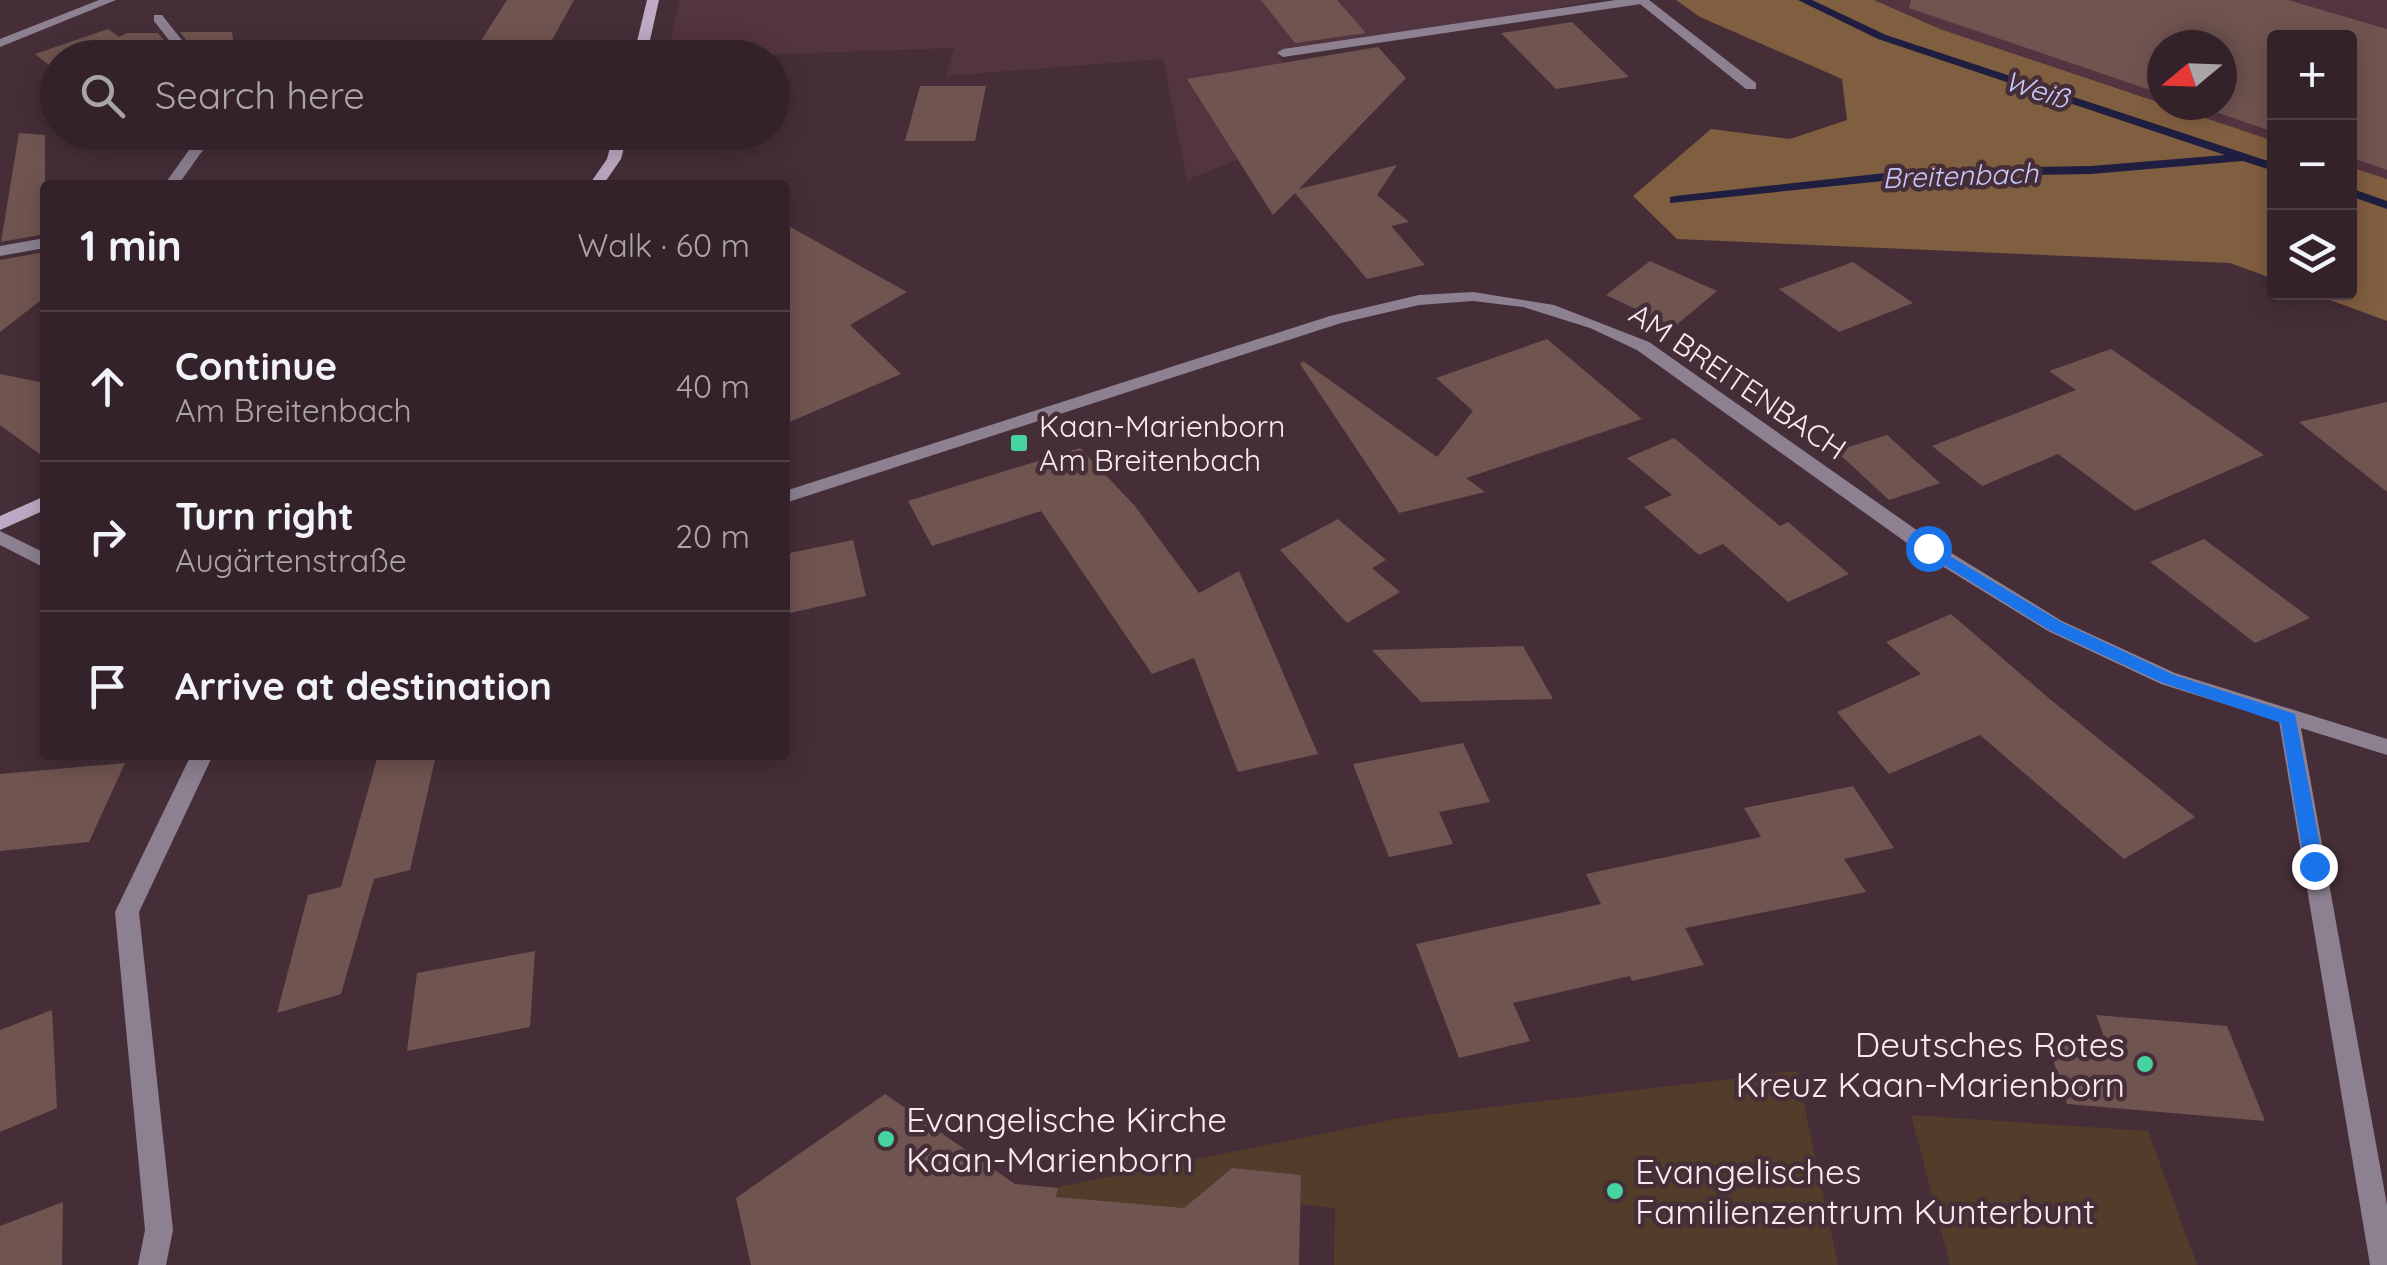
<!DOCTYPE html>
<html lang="en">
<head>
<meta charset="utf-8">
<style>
	body { margin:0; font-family:Quicksand,sans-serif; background:#3f2f36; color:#f1f3f6 }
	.controls { position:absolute; right:30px; top:30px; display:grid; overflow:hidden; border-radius:10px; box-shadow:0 5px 25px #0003 }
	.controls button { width:90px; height:90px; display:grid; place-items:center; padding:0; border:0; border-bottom:2px solid #4e3f47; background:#34222a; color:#f1f3f6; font:50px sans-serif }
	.compass { position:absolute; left:2147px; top:30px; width:90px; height:90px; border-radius:50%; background:#34222a; box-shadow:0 5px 25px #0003; rotate:251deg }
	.stop { position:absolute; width:30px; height:30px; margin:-22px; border:8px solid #1a73e8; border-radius:50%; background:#fff }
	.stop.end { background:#1a73e8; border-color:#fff; box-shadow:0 2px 10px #0008 }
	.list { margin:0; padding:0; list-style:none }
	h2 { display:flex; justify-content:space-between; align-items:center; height:130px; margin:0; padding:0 40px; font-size:42px }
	h2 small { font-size:32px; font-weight:400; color:#a9a4a8 }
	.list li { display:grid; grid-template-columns:65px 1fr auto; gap:30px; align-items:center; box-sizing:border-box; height:150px; padding:0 40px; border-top:2px solid #4e3f47 }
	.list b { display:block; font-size:38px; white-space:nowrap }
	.list p { margin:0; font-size:32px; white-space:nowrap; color:#a9a4a8 }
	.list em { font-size:32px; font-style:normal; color:#a9a4a8 }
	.icon { flex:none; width:55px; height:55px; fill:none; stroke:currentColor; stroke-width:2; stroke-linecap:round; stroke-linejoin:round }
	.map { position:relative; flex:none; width:2387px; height:1265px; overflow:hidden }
	.search { position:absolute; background:#34222a; box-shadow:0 5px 25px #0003; left:40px; top:40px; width:750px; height:110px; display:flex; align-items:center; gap:25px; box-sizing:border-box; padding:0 35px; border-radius:55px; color:#a9a4a8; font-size:38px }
	.panel { position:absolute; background:#34222a; box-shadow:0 5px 25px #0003; left:40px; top:180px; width:750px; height:580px; border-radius:10px }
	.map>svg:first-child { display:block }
</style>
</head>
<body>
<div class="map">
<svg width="2387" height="1265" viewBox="0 0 2387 1265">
	<rect width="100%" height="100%" fill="#452e38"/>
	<g fill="#533441">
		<path d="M680 0H1594L1450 29 1277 53 1326 124 1187 180 1163 59 946 76 954 48 666 58Z"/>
		<path d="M1874 0H2387V179L2350 167V38H2274V141L2167 105H2222V45H2162V103L1940 29Z"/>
	</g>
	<g fill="#523c2a">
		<path d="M1797 1071 1838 1265H1334L1335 1208 1300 1204 1301 1175 1232 1168 1184 1208 1132 1204 1047 1265 1058 1187 1400 1118Z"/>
		<path d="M1911 1115 2148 1131 2197 1265H1950Z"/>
	</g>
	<g fill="#805e40">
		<path d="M1676 0H1874L1940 29 2274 141V279L2230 263 1677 239 1633 196 1711 129 1790 139 1847 120 1842 79 1700 17Z"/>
		<path d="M2350 167 2387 179V321L2311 293 2350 292Z"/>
	</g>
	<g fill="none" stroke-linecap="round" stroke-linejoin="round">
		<g fill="#201e40" fill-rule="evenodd">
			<path d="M1798 0H1812L1886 35 2274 163V171L2243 161 2091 174 1922 177 1670 203V197L1675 196 1922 169 2091 166 2225 155 1878 39Z"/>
			<path d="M2350 188 2387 201V209L2350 196Z"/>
		</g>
	</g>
	<g fill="#705450">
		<path d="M507 0H574L542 58H478L480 53H473Z"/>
		<path d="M1261 0H1337L1366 33 1295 43Z"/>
		<path d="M1911 0H2288L2387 29V170L2350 157V38H2274V132L2195 105H2222V45H2162V94L1909 8Z"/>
		<path d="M1572 22 1629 77 1556 89 1501 33Z"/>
		<path d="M108 29 119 37 127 33H158L178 58H58V72L35 54Z"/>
		<path d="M180 32H232L236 58H200Z"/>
		<path d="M1378 47 1406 78 1299 189 1397 165 1377 195 1409 222 1391 226 1425 265 1367 279 1295 193 1273 215 1187 79Z"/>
		<path d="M920 86H986L975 141H905Z"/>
		<path d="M19 133 45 135V234L1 242Z"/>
		<path d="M785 224 907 292 850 325 901 374 785 424Z"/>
		<path d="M45 252V297L0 332V260Z"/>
		<path d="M1650 261 1717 291 1674 327 1606 295Z"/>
		<path d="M1853 262 1913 303 1839 332 1779 289Z"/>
		<path d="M1547 339 1642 419 1466 478 1485 492 1399 513 1300 364 1303 361 1437 457 1473 411 1436 378Z"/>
		<path d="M2111 349 2264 455 2135 511 2058 454 1982 486 1932 446 2076 390 2049 371Z"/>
		<path d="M0 374 45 383V458L0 425Z"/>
		<path d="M2387 402V492L2299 422Z"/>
		<path d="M1887 435 1940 483 1889 500 1836 451Z"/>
		<path d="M1674 438 1780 526 1788 522 1849 574 1788 602 1723 544 1699 555 1644 507 1672 495 1627 458Z"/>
		<path d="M1080 448 1135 506 1199 593 1239 571 1318 754 1238 772 1194 658 1152 674 1041 511 932 546 908 501Z"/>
		<path d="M1338 519 1386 560 1372 568 1400 592 1347 623 1280 550Z"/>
		<path d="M2204 539 2310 618 2255 643 2150 562Z"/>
		<path d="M853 540 866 596 785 614V554Z"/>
		<path d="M1951 614 2051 700 2195 817 2124 859 1980 735 1889 774 1837 712 1921 674 1886 642Z"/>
		<path d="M1523 646 1553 699 1421 702 1372 650Z"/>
		<path d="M1463 743 1490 802 1439 812 1453 844 1389 857 1353 764Z"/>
		<path d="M378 755H436L410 870 374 879 341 994 277 1013 308 895 341 887Z"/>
		<path d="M125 763 89 842 0 851V774Z"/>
		<path d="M1853 786 1894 848 1844 859 1866 892 1685 928 1704 965 1632 981 1630 976 1513 1003 1530 1041 1459 1058 1416 944 1601 904 1586 874 1761 837 1744 808Z"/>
		<path d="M535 951 530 1027 407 1051 417 973Z"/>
		<path d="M52 1010 57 1108 0 1132V1030Z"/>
		<path d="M2096 1015 2227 1026 2265 1121 2067 1104 2047 1040 2107 1045Z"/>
		<path d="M885 1094 1015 1184 1058 1188 1056 1197 1184 1208 1232 1168 1301 1175 1299 1265H751L736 1198Z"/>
		<path d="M63 1202 62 1265H0V1226Z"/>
	</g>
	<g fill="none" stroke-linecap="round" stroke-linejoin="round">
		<path fill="#8d8191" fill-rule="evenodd" d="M1616 0H1647L1641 4 1283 57 1277 53 1283 49Z"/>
		<g fill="#8d8191" fill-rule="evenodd">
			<path d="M99 0H116L0 47V39Z"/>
			<path d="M1635 0H1649L1756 83V89H1746Z"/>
			<path d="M154 15H162L196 58H183L154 21Z"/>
			<path d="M192 132H206L203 150 178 185H164L189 150Z"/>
			<path d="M45 238V248L0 256V246Z"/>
			<path d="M1473 292 1554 305 1649 342 1935 543 2062 621 2175 673 2387 739V755L2301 728 2387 1205V1265H2370L2279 721 2161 684 2048 631 1921 553 1637 350 1590 328 1523 307 1473 301 1419 305 1341 323 785 503V491L1330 316 1419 295Z"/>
			<path d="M0 531 45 553V568L0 545Z"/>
			<path d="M191 755H213L139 912 173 1230 166 1265H138L145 1230 115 912Z"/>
		</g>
		<g fill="#beaac5" fill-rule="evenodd">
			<path d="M647 0H659L646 58H633Z"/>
			<path d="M614 132H628L621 159 603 185H589L607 159Z"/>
			<path d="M45 496V510L0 530V516Z"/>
		</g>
	</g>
	<path fill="#1a73e8" d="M1928 543 2061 622 2174 675 2295 714 2324 866 2321 872H2308L2305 866 2281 723 2163 683 2049 630 1923 552 1921 548Z"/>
	<g fill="#45d49f" stroke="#452e38" stroke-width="4">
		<rect x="1009" y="433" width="20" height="20" rx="5"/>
		<circle cx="2145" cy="1064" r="10"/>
		<circle cx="886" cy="1139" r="10"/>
		<circle cx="1615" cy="1191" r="10"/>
	</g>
	<g text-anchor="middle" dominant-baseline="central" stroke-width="9" stroke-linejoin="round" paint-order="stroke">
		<g font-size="28" font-style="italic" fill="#c7c8fd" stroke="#452e38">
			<text transform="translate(2037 89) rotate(18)">Weiß</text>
			<text transform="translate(1960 175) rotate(-2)">Breitenbach</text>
		</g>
		<g font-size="30" fill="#faeaf0" stroke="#452e38">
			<text transform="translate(1738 381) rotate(34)">AM BREITENBACH</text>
		</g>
		<g font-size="30" fill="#faeaf0" stroke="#452e38" text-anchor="start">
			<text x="1039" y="426">Kaan-Marienborn<tspan x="1039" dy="34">Am Breitenbach</tspan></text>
		</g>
		<g font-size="35" fill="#faeaf0" stroke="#452e38" text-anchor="start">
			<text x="2125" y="1044" text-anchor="end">Deutsches Rotes<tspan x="2125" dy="40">Kreuz Kaan-Marienborn</tspan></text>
			<text x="906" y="1119">Evangelische Kirche<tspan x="906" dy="40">Kaan-Marienborn</tspan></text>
			<text x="1635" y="1171">Evangelisches<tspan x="1635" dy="40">Familienzentrum Kunterbunt</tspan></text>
		</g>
	</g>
</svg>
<div class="controls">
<button>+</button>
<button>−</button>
<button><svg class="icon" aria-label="layers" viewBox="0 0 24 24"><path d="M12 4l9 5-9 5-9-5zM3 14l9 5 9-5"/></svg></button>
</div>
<svg class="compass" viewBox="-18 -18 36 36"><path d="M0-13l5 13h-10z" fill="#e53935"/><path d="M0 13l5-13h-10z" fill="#a9a4a8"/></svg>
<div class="stop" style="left:1928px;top:548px"></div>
<div class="stop end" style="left:2314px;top:866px"></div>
<div class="search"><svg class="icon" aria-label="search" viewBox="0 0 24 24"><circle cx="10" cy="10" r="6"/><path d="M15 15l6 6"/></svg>Search here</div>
<section class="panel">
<h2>1 min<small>Walk · 60 m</small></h2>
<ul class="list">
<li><svg class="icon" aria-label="ahead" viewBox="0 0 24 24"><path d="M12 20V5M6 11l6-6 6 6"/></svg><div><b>Continue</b><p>Am Breitenbach</p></div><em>40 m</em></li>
<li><svg class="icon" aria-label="right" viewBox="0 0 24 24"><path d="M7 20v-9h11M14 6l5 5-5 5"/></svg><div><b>Turn right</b><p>Augärtenstraße</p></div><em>20 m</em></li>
<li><svg class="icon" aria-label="arrive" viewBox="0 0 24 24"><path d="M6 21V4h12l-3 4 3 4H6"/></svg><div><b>Arrive at destination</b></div></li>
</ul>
</section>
</div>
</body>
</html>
